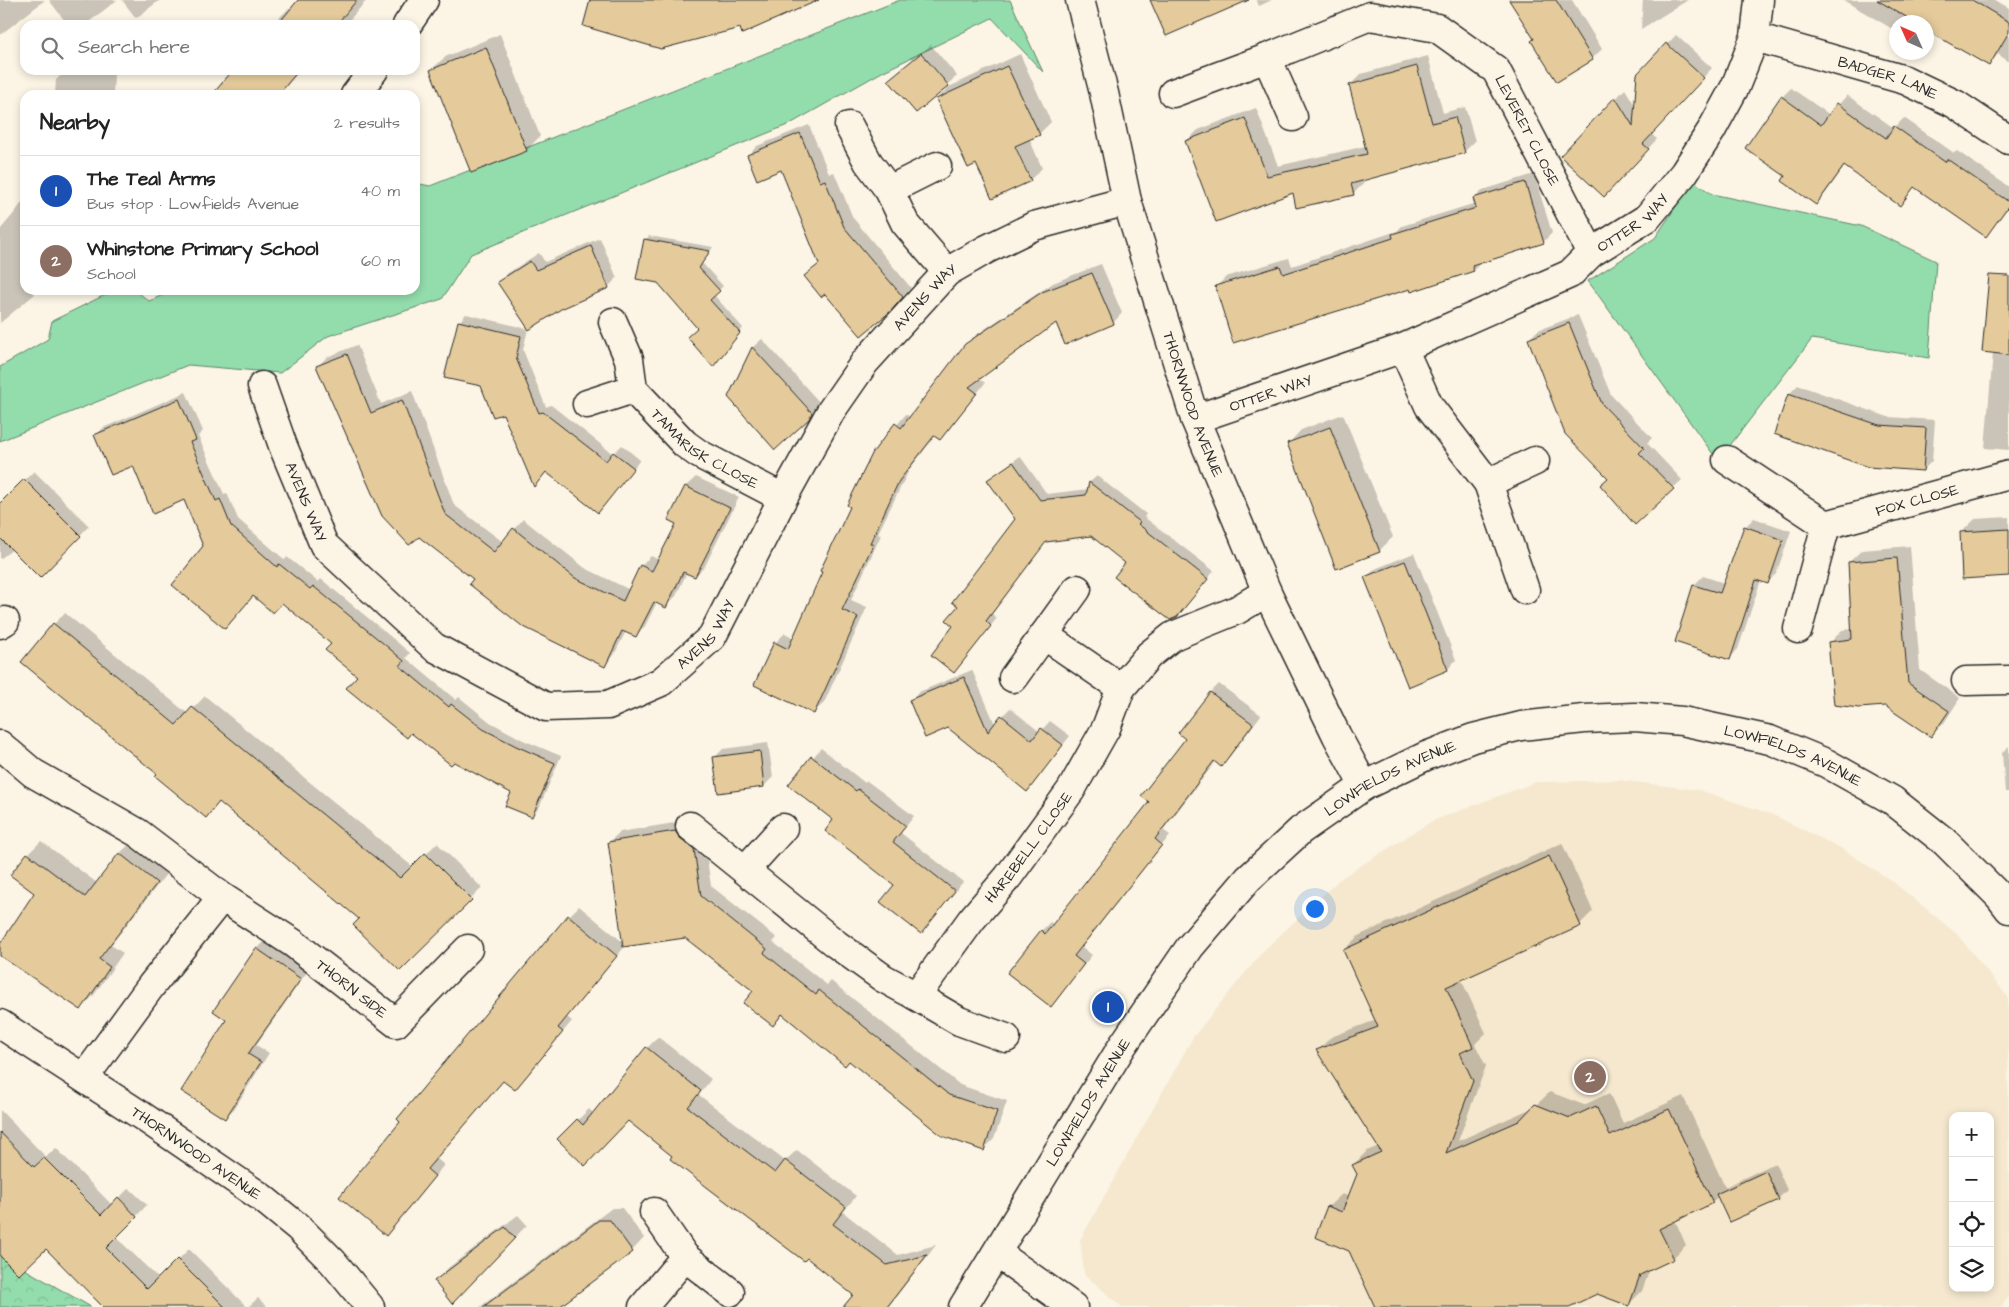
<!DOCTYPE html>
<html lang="en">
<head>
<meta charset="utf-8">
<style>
	body { margin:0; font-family:"Architects Daughter",sans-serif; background:#f2f2f2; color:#222 }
	.controls { position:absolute; right:15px; bottom:15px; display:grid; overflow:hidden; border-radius:10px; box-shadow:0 2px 8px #0003 }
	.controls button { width:45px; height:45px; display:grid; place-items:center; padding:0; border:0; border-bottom:1px solid #e0e0e0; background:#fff; color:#222; font:25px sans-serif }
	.compass { position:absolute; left:1889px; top:15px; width:45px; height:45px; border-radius:50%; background:#fff; box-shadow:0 2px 8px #0003; rotate:315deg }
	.you { position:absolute; left:1314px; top:908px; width:18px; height:18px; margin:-12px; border:4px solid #fff; border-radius:50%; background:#1a73e8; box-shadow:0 0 0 8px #1a73e833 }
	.badge { display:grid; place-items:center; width:32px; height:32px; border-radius:50%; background:#7c3aed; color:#fff; font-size:16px; font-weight:700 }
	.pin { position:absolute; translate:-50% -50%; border:2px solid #fff; box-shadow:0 1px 5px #0006 }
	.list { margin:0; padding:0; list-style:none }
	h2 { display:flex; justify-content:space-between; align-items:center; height:65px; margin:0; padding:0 20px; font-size:21px }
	h2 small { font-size:16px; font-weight:400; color:#767676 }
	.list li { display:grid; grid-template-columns:32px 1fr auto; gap:15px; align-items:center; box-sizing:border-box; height:70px; padding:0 20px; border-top:1px solid #e0e0e0 }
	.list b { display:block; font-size:19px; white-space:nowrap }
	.list p { margin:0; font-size:16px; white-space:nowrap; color:#767676 }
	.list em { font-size:16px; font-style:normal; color:#767676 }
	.icon { flex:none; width:28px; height:28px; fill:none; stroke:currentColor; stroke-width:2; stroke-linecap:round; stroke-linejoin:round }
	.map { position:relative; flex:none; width:2009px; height:1307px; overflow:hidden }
	.search { position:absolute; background:#fff; box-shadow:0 2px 8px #0003; left:20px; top:20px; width:400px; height:55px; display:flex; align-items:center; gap:12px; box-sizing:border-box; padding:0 18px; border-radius:15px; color:#767676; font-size:19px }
	.panel { position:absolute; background:#fff; box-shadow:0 2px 8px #0003; left:20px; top:90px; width:400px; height:205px; border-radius:15px }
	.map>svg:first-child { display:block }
</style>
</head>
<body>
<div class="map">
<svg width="2009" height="1307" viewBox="0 0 2009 1307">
	<defs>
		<pattern id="forest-crowns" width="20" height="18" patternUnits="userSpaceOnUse" patternTransform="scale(1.25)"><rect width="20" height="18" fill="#93dcac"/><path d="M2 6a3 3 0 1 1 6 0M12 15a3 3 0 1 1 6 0" fill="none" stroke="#7fbd94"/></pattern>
	</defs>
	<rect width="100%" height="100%" fill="#fcf5e5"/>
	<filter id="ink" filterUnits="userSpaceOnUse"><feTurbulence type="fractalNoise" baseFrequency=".02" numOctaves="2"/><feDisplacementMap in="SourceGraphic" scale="10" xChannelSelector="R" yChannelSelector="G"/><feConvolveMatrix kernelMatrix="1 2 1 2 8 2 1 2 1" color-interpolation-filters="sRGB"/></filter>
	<g filter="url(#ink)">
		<path fill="#f5e8cf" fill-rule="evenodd" d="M1619 780 1699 790 1771 814 1841 848 1892 881 1957 934 2008 997 2009 1297 2001 1307H1122L1084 1274 1080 1240 1193 1037 1263 951 1341 878 1432 821 1536 782ZM1953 1116H1990V1288H1953Z"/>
		<g fill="#93dcac" stroke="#5f846c">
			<path d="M900 0H1010L1043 72 992 18 882 72 790 124 471 254 442 299 328 336 280 373 188 365 0 441V367L48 339 52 321 115 290H135L149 301 175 290H415V183L430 186Z"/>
			<path d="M1693 181 1712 194 1861 226 1936 261 1929 358 1812 339 1718 461 1588 281 1655 238Z"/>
		</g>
		<path fill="url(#forest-crowns)" stroke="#5f846c" d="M0 1255 91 1307H0Z"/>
		<g fill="#0003" fill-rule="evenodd">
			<path d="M0 0H45L0 35Z"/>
			<path d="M49 0H117L85 25H68Z"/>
			<path d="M122 0H160L136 18Z"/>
			<path d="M300 0H367L345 25H272L288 9 290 11Z"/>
			<path d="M1256 0H1272L1259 6Z"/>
			<path d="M1511 0H1572L1602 49 1592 59 1535 39Z"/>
			<path d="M1643 0H1688L1641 29Z"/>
			<path d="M1843 0H1995L2009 8V62L1998 54 1988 65 1926 22H1917L1912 19 1910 22H1896V31Z"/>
			<path d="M500 34 540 136 527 150 472 172 431 70 445 57Z"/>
			<path d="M1676 35 1712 68 1651 134 1657 139 1613 186 1562 156 1625 89 1636 107 1638 75Z"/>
			<path d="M931 45 957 76 916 112 899 71Z"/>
			<path d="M1020 54 1051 122 1039 134 1029 138 1042 168 1030 180 977 162 937 99 949 87ZM1013 140 1030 177H1027L1011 141Z"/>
			<path d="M1428 56 1443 113 1465 107 1475 141 1464 152 1363 179 1364 183 1353 194 1294 191 1187 141 1198 130 1256 108 1278 166 1366 146 1350 85 1361 74Z"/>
			<path d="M235 70H300L279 95H214Z"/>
			<path d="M65 71 114 74 113 95H55L56 80Z"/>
			<path d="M1791 88 1830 115 1847 95 1894 128 1904 118 1954 153 1957 151 2009 187V206L1986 236 1915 186 1900 205 1845 166 1825 194 1816 203 1787 176 1782 97Z"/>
			<path d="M809 125 829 174 834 172 853 218 911 288 899 300 825 292 805 277 820 263 782 168 748 155 757 146Z"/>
			<path d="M1534 174 1552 233 1543 242 1482 261 1474 270 1411 288 1217 286 1226 277 1289 258 1292 266 1397 231 1402 226 1476 203 1474 199 1483 190Z"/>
			<path d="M25 198V278L24 279 25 290H32L35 294 0 323V230L16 211Z"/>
			<path d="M649 236 713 247 702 263 723 286 714 295 743 328 717 361 645 240Z"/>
			<path d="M600 238 617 278 608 287 561 308 499 282 508 273 539 253 545 262Z"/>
			<path d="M1101 264 1122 313 1113 323 1056 321 979 378 985 383 949 429 940 439 935 436 909 470 878 533 881 535 851 600 867 607 824 703 814 712 775 643 785 633 794 638 874 453 906 414 911 418 966 345 976 335 1053 283Z"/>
			<path d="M2009 279V450L1985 448 1993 352Z"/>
			<path d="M466 314 528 329 523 350 546 407 551 405 613 454 622 445 640 460 598 512 547 472 534 485 503 412 459 322Z"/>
			<path d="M1578 315 1611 395 1652 438 1647 443 1682 480 1673 488 1609 477 1529 339 1538 330Z"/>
			<path d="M762 339 820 403 808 418 729 397 753 347Z"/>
			<path d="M357 345 381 404 412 391 454 505 503 542 523 519 585 568 630 590 641 566 651 556 659 560 678 523 686 486 696 477 739 497 705 566 695 576 687 572 676 596 666 606 657 602 645 626 636 636 626 631 614 655 605 665 474 579 317 367 327 357Z"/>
			<path d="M1798 385 1888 417 1935 420 1932 461 1923 470 1776 433 1789 394Z"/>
			<path d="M186 392 203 431 198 436 224 494 227 493 238 519 285 560 287 557 318 582 321 579 391 637 410 653 406 658 456 700 459 697 490 722 523 740 561 756 539 808 531 816 513 792 358 676 333 643 282 602 205 546 185 499 133 465 96 435 103 428Z"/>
			<path d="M1343 414 1393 537 1379 551 1288 444 1301 430Z"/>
			<path d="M1020 456 1047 494 1089 489 1090 482 1097 476 1146 514 1144 517 1214 571 1177 616 1126 563 1091 535 1047 540 992 614 997 618 960 665 955 626 959 606 1016 519 989 480Z"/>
			<path d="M34 471 89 526 40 576 13 549 0 559V505Z"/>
			<path d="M2009 517V575L1961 533 1975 519Z"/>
			<path d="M1754 518 1791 531 1776 574 1767 583 1761 580 1738 649 1730 658 1694 585 1703 576 1724 583 1745 527Z"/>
			<path d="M1910 546 1920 670 1960 698 1944 723 1931 736 1885 704 1830 643 1842 630 1853 629 1849 562 1862 550Z"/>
			<path d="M1414 553 1456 660 1448 669 1366 578 1375 569Z"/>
			<path d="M65 613 188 714 205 696 413 867 437 843 482 888 400 969 361 919 220 801 206 817 158 774 54 624Z"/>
			<path d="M972 670 995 724 1010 708 1040 732 1050 721 1070 736 1027 790 949 726 911 700 919 692Z"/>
			<path d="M1219 684 1261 715 1230 756 1221 765 1216 761 1163 830 1170 835 1082 947 1092 955 1051 1005 1041 931 1050 922 1054 925 1150 802 1187 739 1211 692Z"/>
			<path d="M768 743 773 777 764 786 714 758 723 749Z"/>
			<path d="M2009 746V792H2005L2002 753Z"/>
			<path d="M821 748 865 783 867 781 914 816 901 833 963 882 921 932 896 884 835 820 790 785Z"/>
			<path d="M686 821 704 838 711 886 777 938 773 942 827 985 831 981 960 1085 1007 1101 994 1139 984 1149 784 1014 773 1025 754 991 686 936 626 945 567 1017 572 1021 525 1078 504 1080 436 1158 444 1165 396 1224 569 916 579 906 624 943 609 842 620 832Z"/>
			<path d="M41 841 97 883 119 854 133 841 170 869 111 945 123 953 94 995 81 1008 0 954V946L36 893 28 854Z"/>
			<path d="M1562 843 1593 911 1580 924 1461 979 1486 1033 1475 1044 1486 1066 1458 1141 1534 1107 1550 1092 1584 1105 1609 1093 1623 1123 1683 1096 1725 1187 1775 1163 1787 1190 1778 1199 1719 1196 1712 1202 1675 1220 1686 1245 1673 1258 1650 1269 1642 1291 1629 1304 1597 1293 1566 1307H1376L1328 1207 1342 1194 1349 1196 1358 1174 1353 1165 1367 1151 1379 1146 1318 1050 1331 1037 1376 1020 1344 950 1358 936Z"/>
			<path d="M266 940 309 969 256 1045 269 1053 234 1109 225 1117 227 1020 214 1011 257 949Z"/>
			<path d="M658 1037 711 1079 699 1095 785 1161 797 1150 856 1196 843 1212 898 1255 936 1245 888 1307H845L855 1294 628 1120 559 1139 589 1109 594 1114 647 1048Z"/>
			<path d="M0 1110 46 1157 56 1148 112 1205 129 1188 147 1205 116 1237 159 1279 189 1249 247 1307H105L46 1247 0 1254Z"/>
			<path d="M612 1208H622L644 1238 632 1251 557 1307H480Z"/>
			<path d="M518 1215 527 1225 464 1290 436 1281 448 1268Z"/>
			<path d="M258 1298 267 1307H248Z"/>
		</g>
		<g fill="#e5cb9b" stroke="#2b2b2b">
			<path d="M298 0H357L336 25H270L274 20 278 24Z"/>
			<path d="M590 0H819L742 34 740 28 661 49 583 26Z"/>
			<path d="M1150 0H1249L1166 36Z"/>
			<path d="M1509 0H1556L1593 60 1557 82 1531 41 1534 39Z"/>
			<path d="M1877 0H1972L2009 22V32L1989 66 1926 30V22H1915Z"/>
			<path d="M1666 43 1704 78 1643 144 1649 149 1604 197 1560 156 1615 97 1633 126 1637 74Z"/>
			<path d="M486 47 527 151 471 173 430 70Z"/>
			<path d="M921 53 949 86 916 113 888 80Z"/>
			<path d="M1007 66 1040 135 1015 146 1031 181 992 199 976 164 968 168 936 99Z"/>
			<path d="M1417 66 1432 123 1455 117 1465 153 1351 184 1354 195 1296 208 1293 193 1216 222 1185 141 1245 118 1267 176 1367 154 1349 85Z"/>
			<path d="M233 70H299L278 95H212Z"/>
			<path d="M1781 96 1821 125 1837 103 1886 138 1894 126 1945 162 1947 159 2009 202V205L1986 237 1914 187 1900 206 1844 166 1816 205 1782 181 1785 176 1745 148Z"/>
			<path d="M800 133 820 182 825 180 844 227 903 297 891 311 861 336 825 294 821 297 804 276 819 264 781 170 757 180 747 155Z"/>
			<path d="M1525 182 1544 243 1472 266 1474 271 1411 292 1410 289 1233 343 1215 286 1280 266 1283 274 1393 238 1392 234 1476 208 1473 198Z"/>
			<path d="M644 239 710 251 699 268 720 291 710 300 740 333 713 367 687 337 697 328 658 283 636 279Z"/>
			<path d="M591 246 609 288 561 309 529 330 497 282 530 261 536 270Z"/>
			<path d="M1092 273 1114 324 1065 345 1056 323 969 387 977 393 940 440 934 436 899 481 870 543 873 545 842 610 858 617 814 714 754 685 774 642 788 649 822 572 820 571 850 507 847 505 873 452 895 423 901 428 965 344 1042 292Z"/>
			<path d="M1989 275 2009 276V355L1982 352Z"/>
			<path d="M458 321 521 336 516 358 539 413 543 412 606 461 613 452 634 468 598 513 546 472 534 487 503 414 493 417 481 386 444 378Z"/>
			<path d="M1569 323 1602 404 1644 448 1639 453 1674 489 1635 525 1600 485 1608 478 1565 434 1528 339Z"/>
			<path d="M752 347 812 413 809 419 775 450 728 397Z"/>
			<path d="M347 354 371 413 402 400 445 514 494 552 513 528 575 578 623 601 640 565 652 571 676 524 668 520 685 486 730 508 695 577 683 572 666 608 654 602 636 637 622 631 605 667 522 626 469 584 473 579 419 537 409 545 382 516 316 366Z"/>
			<path d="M1788 394 1879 425 1926 428 1923 471 1868 467 1774 434Z"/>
			<path d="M179 399 196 440 190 442 216 501 220 499 231 526 277 567 279 564 310 589 313 586 384 644 404 661 400 666 449 707 451 704 483 729 516 746 555 763 532 817 505 806 511 793 454 762 451 765 411 733 407 738 346 688 357 676 325 650 331 644 282 603 273 613 253 596 225 629 172 585 203 546 184 500 153 514 133 466 111 475 94 435Z"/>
			<path d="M1330 427 1380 552 1336 569 1287 443Z"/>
			<path d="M1013 462 1040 500 1086 495 1089 482 1140 522 1138 524 1208 579 1177 617 1170 620 1114 577 1125 563 1091 536 1046 542 986 621 991 626 954 673 931 655 953 626 946 620 958 606 952 602 1015 519 987 480Z"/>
			<path d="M24 479 81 536 40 578 0 538V503Z"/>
			<path d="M1744 526 1783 540 1768 584 1756 580 1730 660 1675 642 1693 585 1720 593Z"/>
			<path d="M2009 529V576L1962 579 1960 532Z"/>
			<path d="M1897 558 1908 683 1949 711 1931 737 1885 706 1859 708 1834 705 1828 642 1852 639 1848 562Z"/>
			<path d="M1405 561 1448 670 1408 687 1364 577Z"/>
			<path d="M53 623 176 725 192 707 400 878 425 853 472 900 400 971 353 925 359 919 219 802 206 818 155 776 157 774 21 662Z"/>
			<path d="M964 677 988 732 1001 715 1032 740 1041 728 1063 745 1027 792 948 728 925 738 909 700Z"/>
			<path d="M1210 692 1253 724 1221 767 1214 761 1155 839 1162 845 1074 956 1084 964 1051 1007 1007 973 1041 930 1045 934 1149 802 1141 796 1185 739 1178 733Z"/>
			<path d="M760 751 764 787 718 793 713 757Z"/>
			<path d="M811 756 856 791 858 789 906 826 893 842 955 891 921 934 880 902 894 885 825 831 833 820 788 785Z"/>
			<path d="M675 831 680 838 694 849 701 896 767 949 764 953 816 995 819 990 949 1095 997 1111 984 1151 942 1136 849 1061 845 1066 782 1014 773 1026 743 1003 753 991 685 938 623 947 608 842Z"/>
			<path d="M27 853 85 897 119 853 157 883 99 959 110 967 81 1010 0 956V944L34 893 10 875Z"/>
			<path d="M1549 856 1581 926 1446 987 1473 1047 1460 1053 1473 1081 1446 1153 1519 1121 1535 1104 1570 1118 1596 1106 1610 1136 1669 1109 1713 1203 1659 1229 1674 1259 1640 1275 1629 1306 1597 1294 1569 1307H1375L1349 1251 1315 1237 1327 1206 1342 1212 1357 1174 1352 1165 1381 1152 1316 1050 1378 1027 1343 950Z"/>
			<path d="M568 915 617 956 558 1028 563 1032 515 1090 503 1081 427 1169 435 1176 386 1236 339 1197 400 1122 397 1119Z"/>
			<path d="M256 948 301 979 248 1054 261 1062 225 1119 181 1091 226 1020 213 1011Z"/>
			<path d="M646 1047 701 1091 688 1107 775 1173 785 1160 846 1207 833 1224 887 1265 927 1255 887 1307H843L853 1295 807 1258 804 1261 670 1159 672 1156 628 1121 585 1166 557 1139 577 1119 583 1125Z"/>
			<path d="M0 1132 34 1167 44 1158 101 1215 118 1197 137 1217 106 1248 147 1289 177 1259 225 1307H103L46 1249 19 1275 0 1256Z"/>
			<path d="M1766 1171 1779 1200 1729 1222 1716 1194Z"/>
			<path d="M599 1220H610L633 1252 559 1307H483Z"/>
			<path d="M505 1227 515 1238 452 1304 434 1281Z"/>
		</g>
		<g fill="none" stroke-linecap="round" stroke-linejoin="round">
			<g stroke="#2b2b2b" stroke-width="31">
				<g id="minor">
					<path id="s1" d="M1080 0 1104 93 1127 201 1195 419 1267 592 1337 736 1364 786"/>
					<path d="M407 25 424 0"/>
					<path id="s2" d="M1755 37 1905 80 1955 104 2009 140"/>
					<path d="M1267 58 1293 117"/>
					<path id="s3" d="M1173 93 1267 58 1370 16 1437 28 1496 70 1591 253"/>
					<path d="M355 95 374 70"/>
					<path d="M849 126 868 162 889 190 905 223 947 272"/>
					<path d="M889 190 937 166"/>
					<path id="s4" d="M613 322 629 359 633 389 685 444 699 454 783 498"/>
					<path d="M1403 348 1429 406 1488 483 1525 590"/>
					<path id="s5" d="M262 386 283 446 324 545 434 647 546 707 608 705 661 682 712 637 783 498 831 411 865 362 947 272 987 249 1034 226 1127 201"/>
					<path d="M587 404 633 389"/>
					<path id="s6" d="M1195 419 1403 348 1570 274 1591 253 1647 218 1684 173 1711 131 1735 87 1755 37 1759 0"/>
					<path d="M1727 460 1826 525"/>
					<path d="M1488 483 1535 461"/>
					<path d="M0 624 5 621"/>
					<path id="s7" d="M1798 629 1826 525 2009 475"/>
					<path d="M1044 635 1121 688"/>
					<path d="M1013 678 1077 589"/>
					<path d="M1966 681 2009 680"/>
					<path d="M0 745 33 773 138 833 222 897 151 986 84 1078"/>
					<path id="s8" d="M690 826 836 944 883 978 916 996 972 919 1008 877 1071 790 1106 728 1121 688 1149 655 1173 636 1237 610 1267 592"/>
					<path d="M745 870 783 828"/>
					<path id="s9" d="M222 897 293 943 396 1023 468 949"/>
					<path d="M916 996 959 1021 1006 1038"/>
					<path id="s10" d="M0 1024 142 1116 261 1197 299 1228 333 1262 370 1307"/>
					<path d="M654 1212 685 1257"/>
					<path d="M997 1253 1073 1307"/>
					<path d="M643 1307 685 1257 730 1292"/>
				</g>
			</g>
			<g stroke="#2b2b2b" stroke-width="31">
				<g id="tertiary">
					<path id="s11" d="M963 1307 1123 1045 1190 947 1248 879 1301 830 1364 786 1426 756 1473 738 1521 726 1584 719 1635 717 1682 721 1770 740 1826 763 1892 800 1945 842 1999 896 2009 909"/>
				</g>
			</g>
			<use href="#minor" stroke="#fcf5e5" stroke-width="28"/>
			<use href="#tertiary" stroke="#fcf5e5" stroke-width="28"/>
		</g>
	</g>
	<g text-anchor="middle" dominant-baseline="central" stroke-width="4" stroke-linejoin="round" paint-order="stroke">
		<g font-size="15" fill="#2b2b2b" stroke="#fcf5e5">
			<text stroke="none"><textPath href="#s2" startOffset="139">BADGER LANE</textPath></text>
			<text stroke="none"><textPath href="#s3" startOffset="420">LEVERET CLOSE</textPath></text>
			<text stroke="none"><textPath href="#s6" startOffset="484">OTTER WAY</textPath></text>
			<text stroke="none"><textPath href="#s5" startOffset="1039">AVENS WAY</textPath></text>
			<text stroke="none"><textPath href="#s6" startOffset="80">OTTER WAY</textPath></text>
			<text stroke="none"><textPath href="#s1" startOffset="420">THORNWOOD AVENUE</textPath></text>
			<text stroke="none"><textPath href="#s4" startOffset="165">TAMARISK CLOSE</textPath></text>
			<text stroke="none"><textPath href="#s7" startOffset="202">FOX CLOSE</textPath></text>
			<text stroke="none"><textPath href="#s5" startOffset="124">AVENS WAY</textPath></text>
			<text stroke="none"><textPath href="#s5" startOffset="634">AVENS WAY</textPath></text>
			<text stroke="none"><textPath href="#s11" startOffset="1111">LOWFIELDS AVENUE</textPath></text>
			<text stroke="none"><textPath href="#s11" startOffset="691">LOWFIELDS AVENUE</textPath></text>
			<text stroke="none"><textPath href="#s8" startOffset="470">HAREBELL CLOSE</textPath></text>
			<text stroke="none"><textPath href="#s9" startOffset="159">THORN SIDE</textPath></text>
			<text stroke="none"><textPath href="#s11" startOffset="240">LOWFIELDS AVENUE</textPath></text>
			<text stroke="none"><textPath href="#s10" startOffset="235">THORNWOOD AVENUE</textPath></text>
		</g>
	</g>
</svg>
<div class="controls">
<button>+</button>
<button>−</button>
<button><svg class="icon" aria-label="locate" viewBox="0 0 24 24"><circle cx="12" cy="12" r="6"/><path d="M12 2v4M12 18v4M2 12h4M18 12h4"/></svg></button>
<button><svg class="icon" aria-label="layers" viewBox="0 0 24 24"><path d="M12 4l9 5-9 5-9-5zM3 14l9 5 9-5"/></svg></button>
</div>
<svg class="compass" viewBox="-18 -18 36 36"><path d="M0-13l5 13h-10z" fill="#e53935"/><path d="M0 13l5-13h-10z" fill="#767676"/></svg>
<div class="you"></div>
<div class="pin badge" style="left:1108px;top:1007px;background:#1a4fb4">1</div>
<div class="pin badge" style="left:1590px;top:1077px;background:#8d6e63">2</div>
<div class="search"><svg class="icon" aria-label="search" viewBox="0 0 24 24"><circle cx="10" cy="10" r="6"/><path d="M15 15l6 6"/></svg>Search here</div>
<section class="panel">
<h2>Nearby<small>2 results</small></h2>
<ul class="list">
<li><span class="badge" style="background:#1a4fb4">1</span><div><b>The Teal Arms</b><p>Bus stop · Lowfields Avenue</p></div><em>40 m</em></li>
<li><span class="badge" style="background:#8d6e63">2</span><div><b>Whinstone Primary School</b><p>School</p></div><em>60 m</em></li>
</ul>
</section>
</div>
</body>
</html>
